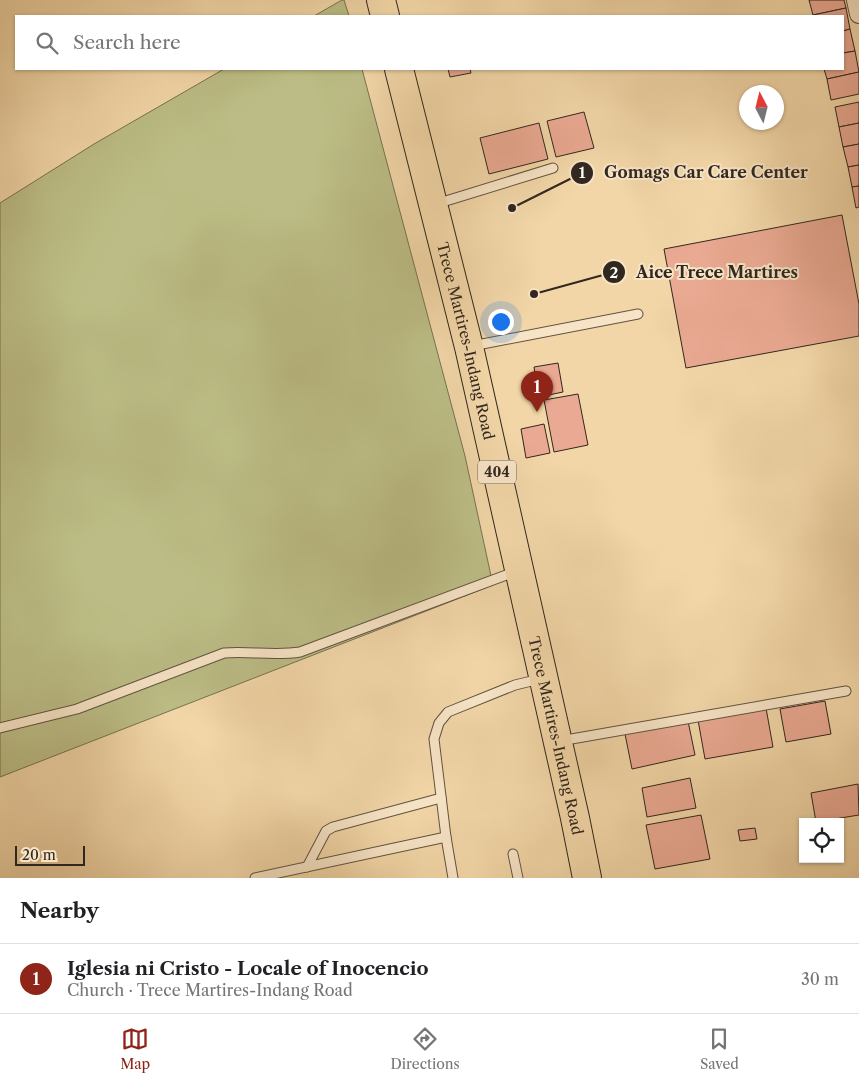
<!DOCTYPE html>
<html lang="en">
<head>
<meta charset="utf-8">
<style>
	body { margin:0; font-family:"Libre Caslon Text",serif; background:#f6f6f6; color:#202124 }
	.controls { position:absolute; right:15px; bottom:15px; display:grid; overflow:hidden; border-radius:0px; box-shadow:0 1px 4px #0004 }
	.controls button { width:45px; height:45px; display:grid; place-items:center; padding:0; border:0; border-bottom:1px solid #e0e0e0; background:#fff; color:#202124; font:25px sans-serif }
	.compass { position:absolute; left:739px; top:85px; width:45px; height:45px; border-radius:50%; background:#fff; box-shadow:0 1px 4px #0004; rotate:353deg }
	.scale { position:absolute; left:15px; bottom:12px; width:70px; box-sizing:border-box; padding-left:5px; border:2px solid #31271f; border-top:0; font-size:14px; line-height:18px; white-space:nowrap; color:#31271f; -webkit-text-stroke:4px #f7e4c6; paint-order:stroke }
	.you { position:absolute; left:500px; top:321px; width:18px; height:18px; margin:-12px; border:4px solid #fff; border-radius:50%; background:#1a73e8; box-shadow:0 0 0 8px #1a73e833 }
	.badge { display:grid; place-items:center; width:32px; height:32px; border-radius:50%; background:#8f2418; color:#fff; font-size:16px; font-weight:700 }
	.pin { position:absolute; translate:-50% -41px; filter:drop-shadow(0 1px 2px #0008) }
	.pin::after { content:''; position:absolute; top:26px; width:18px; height:15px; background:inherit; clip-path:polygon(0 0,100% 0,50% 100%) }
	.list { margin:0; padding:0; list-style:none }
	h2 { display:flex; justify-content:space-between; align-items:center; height:65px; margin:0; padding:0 20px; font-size:21px }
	h2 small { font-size:16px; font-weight:400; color:#757577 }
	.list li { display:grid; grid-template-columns:32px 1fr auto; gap:15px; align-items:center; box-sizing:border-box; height:70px; padding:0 20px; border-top:1px solid #e0e0e0 }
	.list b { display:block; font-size:19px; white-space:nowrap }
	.list p { margin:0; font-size:16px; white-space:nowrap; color:#757577 }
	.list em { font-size:16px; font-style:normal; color:#757577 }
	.icon { flex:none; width:28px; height:28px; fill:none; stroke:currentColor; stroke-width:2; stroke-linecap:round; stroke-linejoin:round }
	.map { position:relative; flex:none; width:859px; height:878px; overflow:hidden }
	.search { position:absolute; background:#fff; box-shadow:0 1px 4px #0004; left:15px; right:15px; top:15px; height:55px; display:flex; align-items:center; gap:12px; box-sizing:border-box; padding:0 18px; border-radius:0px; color:#757577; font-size:19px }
	.sheet { height:135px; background:#fff }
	nav { display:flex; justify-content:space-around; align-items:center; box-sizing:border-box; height:70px; border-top:1px solid #e0e0e0; background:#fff; font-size:14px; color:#757577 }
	nav a { display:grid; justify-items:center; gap:2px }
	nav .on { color:#8f2418 }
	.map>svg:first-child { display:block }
</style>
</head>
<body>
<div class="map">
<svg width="859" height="878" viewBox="0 0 859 878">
	<rect width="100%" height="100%" fill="#f2d6a7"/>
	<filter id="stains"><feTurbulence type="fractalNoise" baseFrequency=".004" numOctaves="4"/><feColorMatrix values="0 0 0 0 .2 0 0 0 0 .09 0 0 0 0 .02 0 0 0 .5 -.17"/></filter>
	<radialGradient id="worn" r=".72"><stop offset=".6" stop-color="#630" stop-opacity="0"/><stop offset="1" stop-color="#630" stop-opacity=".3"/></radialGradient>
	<g fill="#bcbd86" stroke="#767252">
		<path d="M342 0H344L349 16H314Z"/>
		<path d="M224 69H362L465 456 493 585 0 777V203L94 144Z"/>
	</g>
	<g fill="#eaa992" stroke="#31271f">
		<path d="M809 0H844L846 8 813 15Z"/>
		<path d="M846 8 850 29 843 31V16H813V15Z"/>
		<path d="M850 29 855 51 843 53V31Z"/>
		<path d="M855 51 859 72 827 79 824 69H843V53Z"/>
		<path d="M448 69H470L471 73 450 77Z"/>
		<path d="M859 72V94L831 100 827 79Z"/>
		<path d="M859 102V123L839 127 835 107Z"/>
		<path d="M584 112 594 148 556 157 547 121Z"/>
		<path d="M539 123 548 159 489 174 480 138Z"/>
		<path d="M859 123V144L843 147 839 127Z"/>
		<path d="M859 144V165L848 167 843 147Z"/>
		<path d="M859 165V186L852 187 848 167Z"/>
		<path d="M859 186V207L856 208 852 187Z"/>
		<path d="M842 215 859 304V336L686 368 664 249Z"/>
		<path d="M558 363 563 392 539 397 534 367Z"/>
		<path d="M578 394 588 445 554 452 544 400Z"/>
		<path d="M544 424 550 453 526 458 521 429Z"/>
		<path d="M825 701 831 734 786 742 780 709Z"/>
		<path d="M766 708 773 747 705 759 698 720Z"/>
		<path d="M688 721 695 755 632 769 625 734Z"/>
		<path d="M690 778 696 808 647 817 642 788Z"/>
		<path d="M858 784 859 815 816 822 811 793Z"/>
		<path d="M701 815 710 859 655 869 646 825Z"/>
		<path d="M755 828 757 839 740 841 738 830Z"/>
	</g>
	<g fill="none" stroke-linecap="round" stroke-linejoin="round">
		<g stroke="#615341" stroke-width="11">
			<g id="service">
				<path d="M436 204 553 168"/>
				<path d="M472 346 638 314"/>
				<path d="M0 728 77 709 224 653C249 651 276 656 300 652L517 571"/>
				<path d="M560 741 846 691"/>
				<path d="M513 854 518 878"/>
				<path d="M307 867 326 831 333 827 441 798"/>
				<path d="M255 878 446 837"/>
				<path d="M453 878 446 837 434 739 439 723 448 712 515 685 540 679"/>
			</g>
		</g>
		<g stroke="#615341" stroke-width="20">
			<path id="minor" d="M856 0 859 14"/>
		</g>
		<g stroke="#31271f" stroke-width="30">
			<g id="primary">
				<path d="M381 0 385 16"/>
				<path id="s1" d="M399 69 469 347 575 818 587 878"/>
			</g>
		</g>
		<use href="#service" stroke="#f7e4c6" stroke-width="9"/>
		<use href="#minor" stroke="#f7e4c6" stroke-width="18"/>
		<use href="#primary" stroke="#f2d6a7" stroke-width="28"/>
	</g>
	<g text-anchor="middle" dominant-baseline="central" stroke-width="4" stroke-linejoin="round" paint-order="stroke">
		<rect fill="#f7e4c6" stroke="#6c6051" stroke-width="1" x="478" y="460.5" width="38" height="23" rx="4"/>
		<g font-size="14" font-weight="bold" fill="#31271f">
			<text x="497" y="472">404</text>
		</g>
		<g font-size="15" fill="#31271f" stroke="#f7e4c6">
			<text stroke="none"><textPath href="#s1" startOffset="280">Trece Martires-Indang Road</textPath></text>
			<text stroke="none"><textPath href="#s1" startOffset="685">Trece Martires-Indang Road</textPath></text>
		</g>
	</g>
	<path fill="none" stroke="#31271f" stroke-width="2" d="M512 208L582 173M534 294L614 272"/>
	<g fill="#31271f" stroke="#f7e4c6" stroke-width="2">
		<circle cx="512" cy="208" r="5"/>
		<circle cx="534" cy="294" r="5"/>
		<circle cx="582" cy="173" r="12"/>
		<circle cx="614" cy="272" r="12"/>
	</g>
	<g font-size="15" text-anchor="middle" font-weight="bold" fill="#fff">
		<text x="582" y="178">1</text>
		<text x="614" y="278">2</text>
	</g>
	<g font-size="16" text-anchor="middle" font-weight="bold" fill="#31271f" stroke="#f7e4c6" stroke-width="4" stroke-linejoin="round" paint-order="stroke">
		<text x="706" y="178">Gomags Car Care Center</text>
		<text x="717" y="278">Aice Trece Martires</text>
	</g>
	<rect width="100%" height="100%" filter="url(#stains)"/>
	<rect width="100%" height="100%" fill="url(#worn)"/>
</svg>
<div class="controls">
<button><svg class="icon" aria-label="locate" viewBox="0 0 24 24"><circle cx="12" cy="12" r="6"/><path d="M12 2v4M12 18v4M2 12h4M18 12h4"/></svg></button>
</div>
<svg class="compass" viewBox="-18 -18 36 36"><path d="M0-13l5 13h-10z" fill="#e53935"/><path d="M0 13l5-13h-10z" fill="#757577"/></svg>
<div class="scale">20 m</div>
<div class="you"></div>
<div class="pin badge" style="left:537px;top:412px">1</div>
<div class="search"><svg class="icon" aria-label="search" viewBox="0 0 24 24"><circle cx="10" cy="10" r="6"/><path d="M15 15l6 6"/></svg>Search here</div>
</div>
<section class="sheet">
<h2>Nearby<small></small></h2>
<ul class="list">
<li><span class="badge">1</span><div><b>Iglesia ni Cristo - Locale of Inocencio</b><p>Church · Trece Martires-Indang Road</p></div><em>30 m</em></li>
</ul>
</section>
<nav>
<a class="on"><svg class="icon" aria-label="map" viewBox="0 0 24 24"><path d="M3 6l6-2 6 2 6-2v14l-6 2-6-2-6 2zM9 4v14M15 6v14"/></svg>Map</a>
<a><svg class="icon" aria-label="directions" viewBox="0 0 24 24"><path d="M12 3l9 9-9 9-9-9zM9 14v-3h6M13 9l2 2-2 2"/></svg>Directions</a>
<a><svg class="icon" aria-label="saved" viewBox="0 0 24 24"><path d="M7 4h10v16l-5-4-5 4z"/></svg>Saved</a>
</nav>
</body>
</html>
